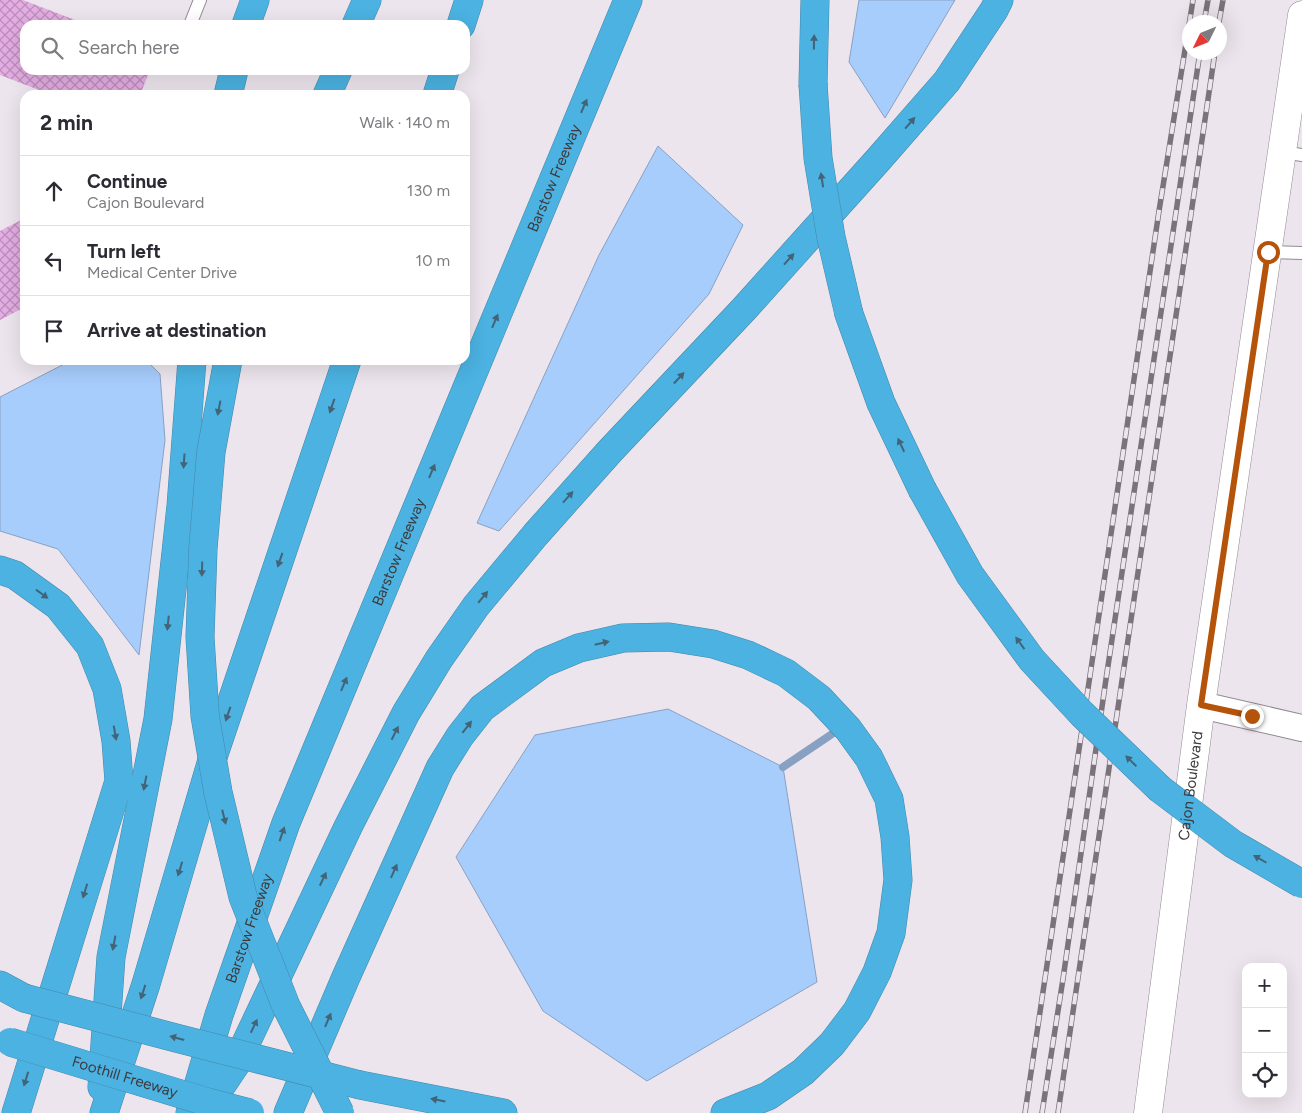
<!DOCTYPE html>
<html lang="en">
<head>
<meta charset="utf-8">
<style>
	body { margin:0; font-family:Figtree,sans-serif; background:#f7f7f7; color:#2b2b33 }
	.controls { position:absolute; right:15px; bottom:15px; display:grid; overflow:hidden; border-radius:10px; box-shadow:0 5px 20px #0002 }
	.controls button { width:45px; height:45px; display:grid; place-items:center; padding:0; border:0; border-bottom:1px solid #e1e1e2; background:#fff; color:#2b2b33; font:25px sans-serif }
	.compass { position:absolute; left:1182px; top:15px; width:45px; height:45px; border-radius:50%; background:#fff; box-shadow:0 5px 20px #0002; rotate:227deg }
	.stop { position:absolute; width:15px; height:15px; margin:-11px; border:4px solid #b45309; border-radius:50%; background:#fff }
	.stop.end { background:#b45309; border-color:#fff; box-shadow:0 1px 5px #0008 }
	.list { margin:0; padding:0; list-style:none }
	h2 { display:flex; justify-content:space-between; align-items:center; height:65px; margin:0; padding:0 20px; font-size:21px }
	h2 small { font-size:16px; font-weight:400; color:#7c7c81 }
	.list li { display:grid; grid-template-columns:32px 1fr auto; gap:15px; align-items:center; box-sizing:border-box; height:70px; padding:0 20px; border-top:1px solid #e1e1e2 }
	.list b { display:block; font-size:19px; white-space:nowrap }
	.list p { margin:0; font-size:16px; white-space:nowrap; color:#7c7c81 }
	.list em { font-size:16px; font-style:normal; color:#7c7c81 }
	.icon { flex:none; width:28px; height:28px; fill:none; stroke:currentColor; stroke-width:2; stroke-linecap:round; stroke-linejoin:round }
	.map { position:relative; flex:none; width:1302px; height:1113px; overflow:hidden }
	.search { position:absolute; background:#fff; box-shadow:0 5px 20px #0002; left:20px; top:20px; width:450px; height:55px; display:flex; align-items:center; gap:12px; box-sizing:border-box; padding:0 18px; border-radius:15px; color:#7c7c81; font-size:19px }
	.panel { position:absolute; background:#fff; box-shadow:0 5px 20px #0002; left:20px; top:90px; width:450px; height:275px; border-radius:15px }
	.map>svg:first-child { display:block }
</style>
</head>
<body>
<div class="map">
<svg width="1302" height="1113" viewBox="0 0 1302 1113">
	<defs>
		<pattern id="building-cross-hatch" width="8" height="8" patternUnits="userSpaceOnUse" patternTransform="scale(1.25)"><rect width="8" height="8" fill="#e4ade3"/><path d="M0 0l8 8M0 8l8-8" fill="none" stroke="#ba8eb9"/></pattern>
	</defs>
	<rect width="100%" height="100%" fill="#ede5ed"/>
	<g fill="#a7cdfc" stroke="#88a1c3">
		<path d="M859 0H955L885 118 849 62Z"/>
		<path d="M658 146 743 225 709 294 499 531 477 523 599 255Z"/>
		<path d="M72 360H146L160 374 165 440 139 655 58 549 0 531V397Z"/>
		<path d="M668 709 783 767 817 982 647 1081 543 1011 456 857 535 735Z"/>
	</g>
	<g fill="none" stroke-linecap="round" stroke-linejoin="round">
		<path stroke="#88a1c3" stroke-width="8" d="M783 767 832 734"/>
	</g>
	<g fill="url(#building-cross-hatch)">
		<path d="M0 0H23L88 25H25V70H150L140 95H52L0 75Z"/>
		<path d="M25 218V307L0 320V231Z"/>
	</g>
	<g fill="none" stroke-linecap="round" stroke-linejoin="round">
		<g stroke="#928a92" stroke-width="14">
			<g id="lane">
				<path d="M190 25 200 0"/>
				<path d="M1282 152 1302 155"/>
				<path d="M1268 252 1302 253"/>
			</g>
		</g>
		<g stroke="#928a92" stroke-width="28">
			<path id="street" d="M1201 705 1302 728"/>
		</g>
		<g stroke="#928a92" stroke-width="29">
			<g id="secondary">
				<path id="s1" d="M1148 1113 1201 705 1302 15"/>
			</g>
		</g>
		<g stroke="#4688a8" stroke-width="29">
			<g id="highway">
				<path d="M246 25 255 0"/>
				<path d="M356 25 367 0"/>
				<path d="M461 25 469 0"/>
				<path d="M813 84 815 0"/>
				<path d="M228 95 234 70"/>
				<path d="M327 95 338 70"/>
				<path d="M437 95 445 70"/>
				<path d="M849 314 881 403 922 489"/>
				<path d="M0 570 15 575 58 606 90 646 107 689 116 741 119 781 16 1113"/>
				<path d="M0 985 24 998"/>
				<path d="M360 1085 503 1113"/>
				<path d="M102 1087 111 957 158 719 181 506 192 360"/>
				<path d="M104 1113 146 984 212 760 347 360"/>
				<path id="s2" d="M190 1113 219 1015 286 823 628 0"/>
				<path d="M203 1113 236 1064 348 827 406 713 439 659 476 606 536 534 610 451 744 309 878 160 947 81 994 10 999 0"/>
				<path d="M288 1113 346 977 440 768 460 736 482 708 543 663 579 648 623 638 669 637 713 644 748 655 786 673 819 698 848 729 869 758 889 799 895 837 898 880 891 933 877 972 857 1011 832 1044 803 1072 768 1096 725 1113"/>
			</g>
		</g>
		<use href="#lane" stroke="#fff" stroke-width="12"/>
		<use href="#street" stroke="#fff" stroke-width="26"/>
		<use href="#secondary" stroke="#fff" stroke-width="28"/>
		<use href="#highway" stroke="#4bb2e1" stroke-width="28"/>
		<g stroke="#7a747a" stroke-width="5.5">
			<g id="rail">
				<path d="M1204 22 1208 0"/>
				<path d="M1219 22 1223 0"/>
				<path d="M1025 1113 1159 211 1193 0"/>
				<path d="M1042 1113 1063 979 1105 686 1200 52"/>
				<path d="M1058 1113 1215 52"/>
			</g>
		</g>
		<use href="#rail" stroke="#ede5ed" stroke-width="4" stroke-dasharray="11" stroke-linecap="butt"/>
		<g stroke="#4688a8" stroke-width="29" stroke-linecap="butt">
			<g id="highway-bridge">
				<path d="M813 84 818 158 831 237 849 314"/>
				<path d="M228 360 211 452 203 549 200 637 205 716 218 792 243 897 286 1006 340 1113"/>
				<path d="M922 489 970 575 1032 660 1082 714 1160 789 1233 844 1302 884"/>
				<path d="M24 998 176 1038 360 1085"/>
				<path id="s3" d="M10 1042 207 1102 250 1113"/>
			</g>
		</g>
		<use href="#highway-bridge" stroke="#4bb2e1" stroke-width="28"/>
	</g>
	<defs><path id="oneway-solid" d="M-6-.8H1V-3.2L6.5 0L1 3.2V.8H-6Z" transform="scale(1.25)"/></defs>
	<g fill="#436477">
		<use href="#oneway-solid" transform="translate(814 42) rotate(-89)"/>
		<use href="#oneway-solid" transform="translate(584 106) rotate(-67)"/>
		<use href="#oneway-solid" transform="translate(910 123) rotate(-49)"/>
		<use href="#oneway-solid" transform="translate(822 180) rotate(-99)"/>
		<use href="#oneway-solid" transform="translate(789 259) rotate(-48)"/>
		<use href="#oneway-solid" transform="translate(495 321) rotate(-67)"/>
		<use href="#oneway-solid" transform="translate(679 378) rotate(-47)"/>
		<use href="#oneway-solid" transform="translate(332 406) rotate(109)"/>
		<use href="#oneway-solid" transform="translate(219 408) rotate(101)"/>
		<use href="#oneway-solid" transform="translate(901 445) rotate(-115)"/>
		<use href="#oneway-solid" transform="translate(184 461) rotate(94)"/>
		<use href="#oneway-solid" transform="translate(432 471) rotate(-67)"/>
		<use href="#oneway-solid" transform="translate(568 497) rotate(-48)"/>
		<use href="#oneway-solid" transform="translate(280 560) rotate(109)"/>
		<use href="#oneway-solid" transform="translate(202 569) rotate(92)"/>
		<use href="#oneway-solid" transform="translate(42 594) rotate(36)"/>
		<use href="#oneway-solid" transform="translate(483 597) rotate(-50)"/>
		<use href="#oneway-solid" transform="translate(168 623) rotate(96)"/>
		<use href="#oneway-solid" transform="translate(602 643) rotate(-13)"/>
		<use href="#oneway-solid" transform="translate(1020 643) rotate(-126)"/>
		<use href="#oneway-solid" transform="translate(344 684) rotate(-67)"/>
		<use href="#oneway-solid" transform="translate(228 714) rotate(109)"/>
		<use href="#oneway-solid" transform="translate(467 727) rotate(-52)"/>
		<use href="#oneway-solid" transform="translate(115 733) rotate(80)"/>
		<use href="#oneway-solid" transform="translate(395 733) rotate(-63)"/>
		<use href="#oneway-solid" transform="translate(1131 761) rotate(-136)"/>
		<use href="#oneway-solid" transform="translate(145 783) rotate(101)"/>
		<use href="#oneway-solid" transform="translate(224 817) rotate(76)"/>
		<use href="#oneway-solid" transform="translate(282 834) rotate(-71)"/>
		<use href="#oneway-solid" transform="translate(1260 859) rotate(-150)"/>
		<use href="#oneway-solid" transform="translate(180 869) rotate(107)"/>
		<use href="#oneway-solid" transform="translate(394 871) rotate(-66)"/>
		<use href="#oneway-solid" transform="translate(323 879) rotate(-65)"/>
		<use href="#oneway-solid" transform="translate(85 891) rotate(107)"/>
		<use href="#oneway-solid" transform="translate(114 943) rotate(101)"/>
		<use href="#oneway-solid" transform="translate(143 992) rotate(108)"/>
		<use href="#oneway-solid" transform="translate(328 1020) rotate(-67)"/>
		<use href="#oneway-solid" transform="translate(254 1026) rotate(-65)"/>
		<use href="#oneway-solid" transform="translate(177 1038) rotate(-165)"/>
		<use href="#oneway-solid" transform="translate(26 1079) rotate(107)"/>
		<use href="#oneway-solid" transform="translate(438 1100) rotate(-169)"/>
	</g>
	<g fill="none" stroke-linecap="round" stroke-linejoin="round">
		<path stroke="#b45309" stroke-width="6" d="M1252 716 1201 705 1268 252"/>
	</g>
	<g text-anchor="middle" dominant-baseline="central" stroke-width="4" stroke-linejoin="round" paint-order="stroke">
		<g font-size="15" fill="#3e3a3e" stroke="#ede5ed">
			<text stroke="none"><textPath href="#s2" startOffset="1004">Barstow Freeway</textPath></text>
			<text stroke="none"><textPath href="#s2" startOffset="599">Barstow Freeway</textPath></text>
			<text stroke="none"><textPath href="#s1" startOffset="330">Cajon Boulevard</textPath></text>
			<text stroke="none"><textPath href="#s2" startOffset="194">Barstow Freeway</textPath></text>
			<text stroke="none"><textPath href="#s3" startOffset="120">Foothill Freeway</textPath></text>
		</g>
	</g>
</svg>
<div class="controls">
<button>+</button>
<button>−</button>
<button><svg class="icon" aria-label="locate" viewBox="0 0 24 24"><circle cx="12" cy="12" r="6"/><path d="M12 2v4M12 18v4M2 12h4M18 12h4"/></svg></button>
</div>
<svg class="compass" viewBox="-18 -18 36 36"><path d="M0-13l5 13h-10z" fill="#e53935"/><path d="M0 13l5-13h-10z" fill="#7c7c81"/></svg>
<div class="stop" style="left:1268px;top:252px"></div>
<div class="stop end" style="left:1252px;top:716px"></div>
<div class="search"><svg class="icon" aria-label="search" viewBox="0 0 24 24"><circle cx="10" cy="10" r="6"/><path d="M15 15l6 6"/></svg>Search here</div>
<section class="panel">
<h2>2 min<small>Walk · 140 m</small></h2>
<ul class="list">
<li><svg class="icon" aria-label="ahead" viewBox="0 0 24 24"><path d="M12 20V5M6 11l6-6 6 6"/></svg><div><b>Continue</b><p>Cajon Boulevard</p></div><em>130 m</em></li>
<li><svg class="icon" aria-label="left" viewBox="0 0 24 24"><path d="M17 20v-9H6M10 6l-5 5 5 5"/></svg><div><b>Turn left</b><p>Medical Center Drive</p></div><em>10 m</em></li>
<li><svg class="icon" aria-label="arrive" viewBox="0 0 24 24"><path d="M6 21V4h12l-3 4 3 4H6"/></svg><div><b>Arrive at destination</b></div></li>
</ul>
</section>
</div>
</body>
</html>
